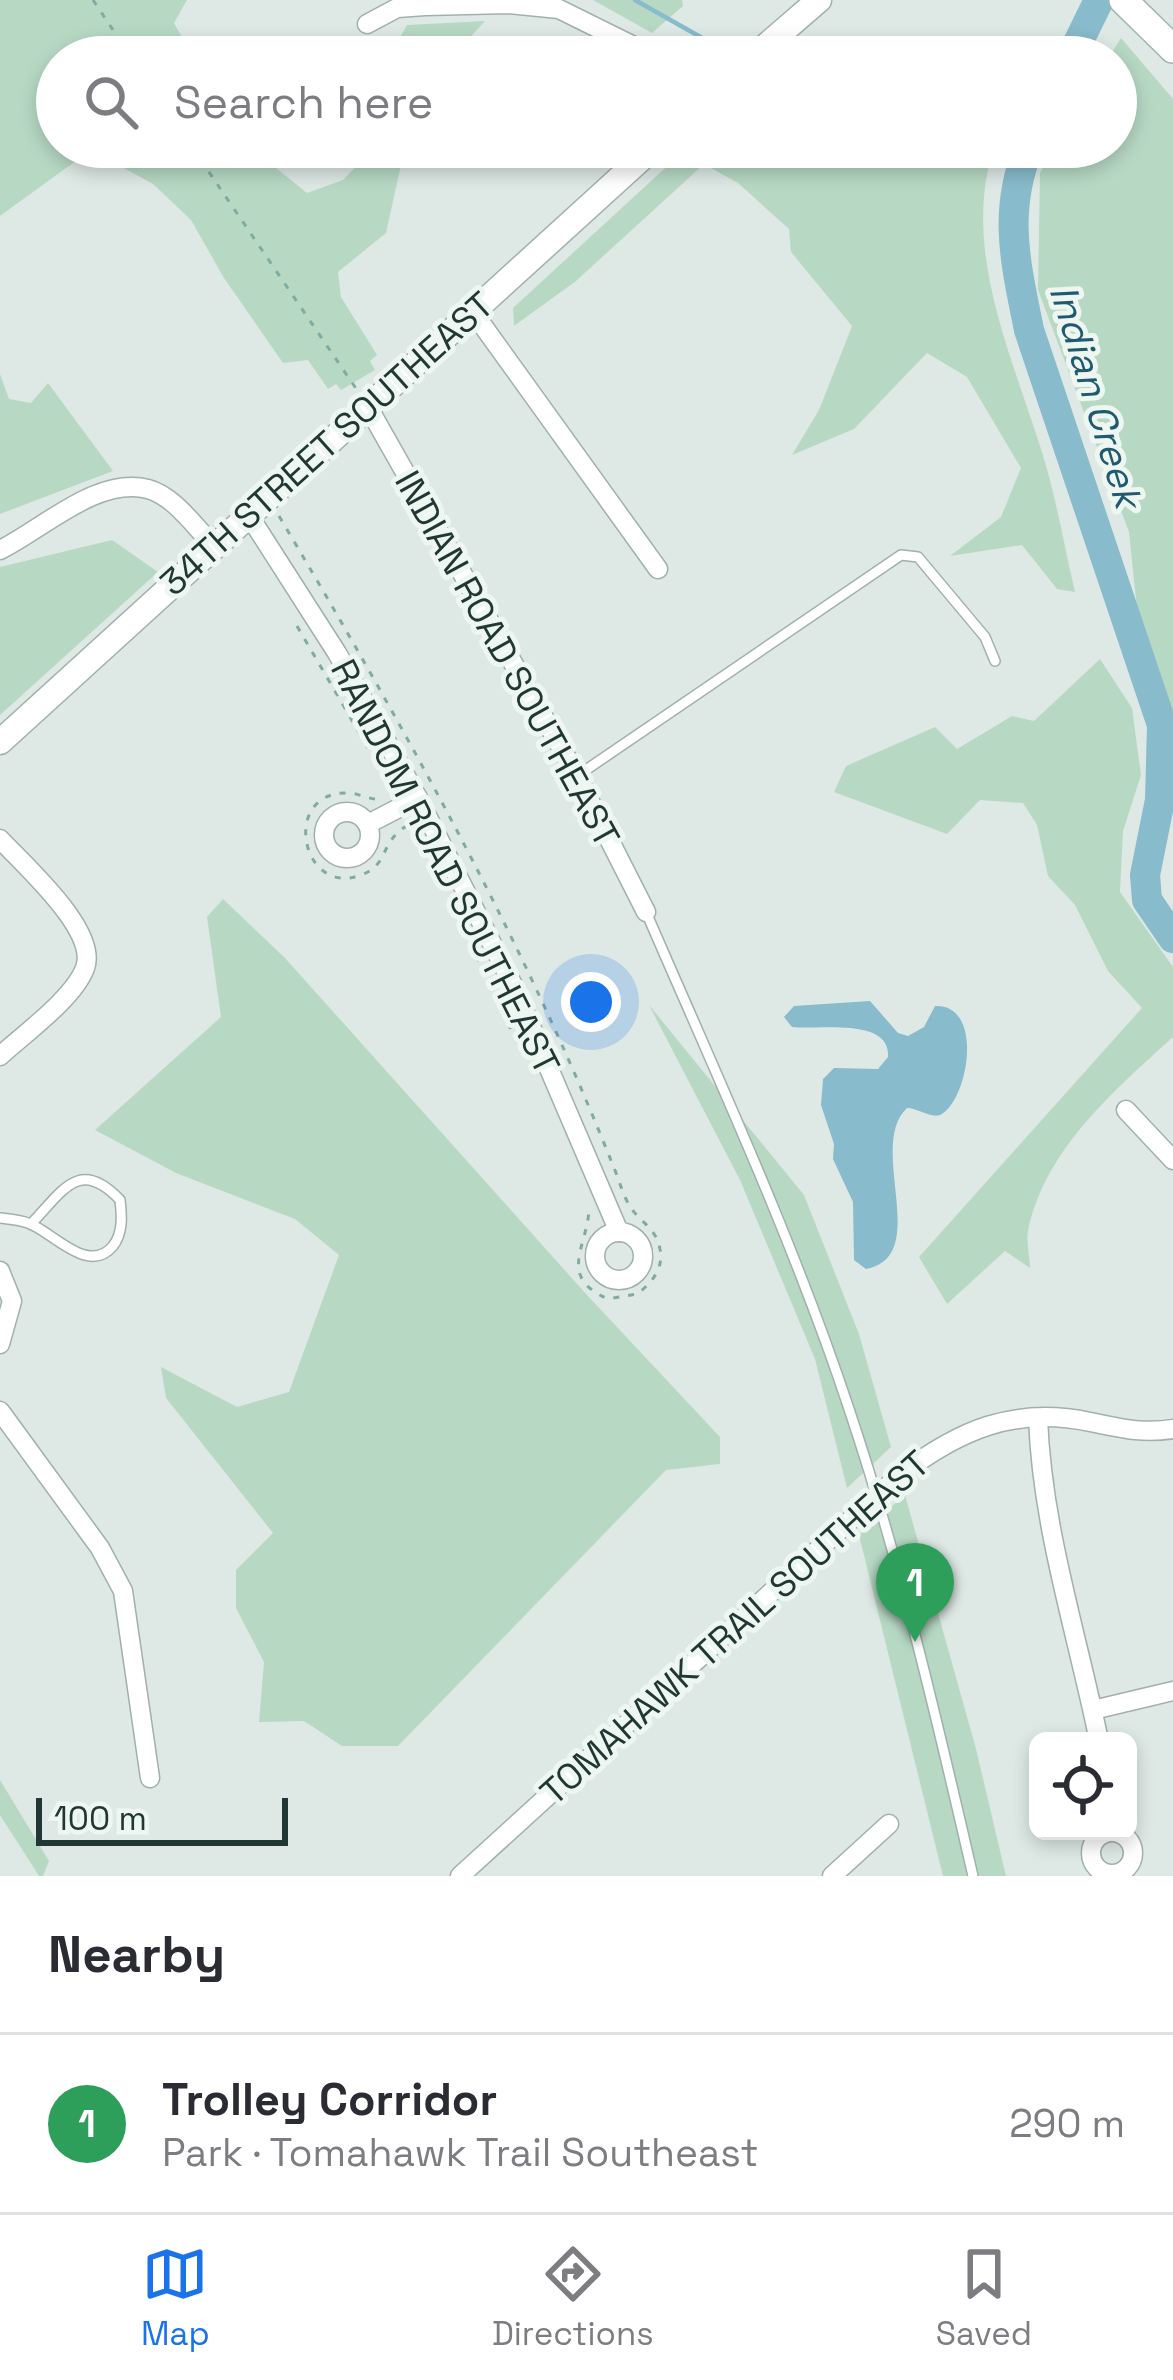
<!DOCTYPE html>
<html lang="en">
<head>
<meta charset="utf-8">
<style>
	body { margin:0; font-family:"Space Grotesk",sans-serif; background:#f2f2f3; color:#2b2b33 }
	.controls { position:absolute; right:36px; bottom:36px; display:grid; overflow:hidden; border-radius:18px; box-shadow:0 6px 18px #0003 }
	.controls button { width:108px; height:108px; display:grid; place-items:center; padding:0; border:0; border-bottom:3px solid #e1e1e2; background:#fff; color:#2b2b33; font:60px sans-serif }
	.scale { position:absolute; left:36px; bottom:30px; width:252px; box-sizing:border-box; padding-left:12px; border:6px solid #203733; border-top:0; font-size:33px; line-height:42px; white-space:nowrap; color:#203733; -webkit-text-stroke:9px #eef6f2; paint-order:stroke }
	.you { position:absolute; left:591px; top:1002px; width:42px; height:42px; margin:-30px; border:9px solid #fff; border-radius:50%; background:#1a73e8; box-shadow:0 0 0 18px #1a73e833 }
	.badge { display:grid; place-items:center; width:78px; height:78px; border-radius:50%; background:#1a73e8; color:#fff; font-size:39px; font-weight:700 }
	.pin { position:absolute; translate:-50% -99px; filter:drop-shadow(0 3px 6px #0008) }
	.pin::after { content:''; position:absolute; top:63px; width:42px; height:36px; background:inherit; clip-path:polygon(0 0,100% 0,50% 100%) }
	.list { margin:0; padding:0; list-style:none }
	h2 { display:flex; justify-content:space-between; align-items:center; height:156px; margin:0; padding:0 48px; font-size:51px }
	h2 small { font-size:39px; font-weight:400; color:#7c7c81 }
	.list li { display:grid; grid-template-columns:78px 1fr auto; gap:36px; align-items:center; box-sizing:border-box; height:180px; padding:0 48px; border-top:3px solid #e1e1e2 }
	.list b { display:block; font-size:45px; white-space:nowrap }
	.list p { margin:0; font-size:39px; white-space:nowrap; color:#7c7c81 }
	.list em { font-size:39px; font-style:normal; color:#7c7c81 }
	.icon { flex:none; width:66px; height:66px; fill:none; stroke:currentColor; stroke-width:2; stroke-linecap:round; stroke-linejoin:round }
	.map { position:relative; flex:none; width:1173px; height:1876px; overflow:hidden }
	.search { position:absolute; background:#fff; box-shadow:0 6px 18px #0003; left:36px; right:36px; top:36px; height:132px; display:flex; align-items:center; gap:30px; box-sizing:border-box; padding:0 42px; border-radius:66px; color:#7c7c81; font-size:45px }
	.sheet { height:336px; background:#fff }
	nav { display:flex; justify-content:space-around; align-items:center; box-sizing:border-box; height:168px; border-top:3px solid #e1e1e2; background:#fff; font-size:33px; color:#7c7c81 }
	nav a { display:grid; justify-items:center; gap:6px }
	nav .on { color:#1a73e8 }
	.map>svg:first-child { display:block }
</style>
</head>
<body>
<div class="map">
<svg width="1173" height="1876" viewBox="0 0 1173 1876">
	<rect width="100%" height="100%" fill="#dee9e5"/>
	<g fill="#b7d9c4">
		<path d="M0 0H187L174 23 193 57H57V147H250L307 193 343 180 374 147H405L386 233 338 272 341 297 377 355 370 361 375 370 341 390 336 384 328 389 308 360 283 363 224 278 191 220 153 184 91 150 0 216Z"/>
		<path d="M593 0H682L683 6 652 33Z"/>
		<path d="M485 21 452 57H389L407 25Z"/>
		<path d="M1121 38 1173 99V746L1153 762 1129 532 1038 290 1040 173 1056 147H1116V57H1109Z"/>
		<path d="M688 147H994C961 248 1011 353 1041 449 1056 496 1064 545 1075 592L1057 589 1022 545 950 556 1001 517 1021 468 967 377 927 353 854 429 792 455 819 410 852 326 791 252 789 229 738 183 704 164 576 281 514 326 513 308Z"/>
		<path d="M0 374 9 399 31 403 48 383 113 471 0 514Z"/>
		<path d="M112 540 158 572 0 715V567Z"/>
		<path d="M1100 659 1132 708 1141 775 1123 831 1120 892 1173 967V1037C1115 1090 1045 1149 1028 1231 1026 1242 1030 1257 1030 1268L1005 1251 947 1304 919 1257 1142 1008 1108 971 1075 905 1048 876 1037 825 1023 803 980 800 947 834 834 792 846 766 935 727 957 749 1012 716 1034 721Z"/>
		<path d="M223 899 285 958 587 1295 720 1437V1464L666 1470 398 1746H342L304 1721 259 1722 264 1662 236 1608V1570L273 1533 166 1398 161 1367 237 1407 289 1392 339 1255 295 1219 176 1173 95 1130 221 1017 207 917Z"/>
		<path d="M649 1005 804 1195 859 1334 891 1447 847 1488 815 1359 740 1180Z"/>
		<path d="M905 1495 976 1749 1006 1876H943L859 1535Z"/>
		<path d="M0 1780 49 1861 43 1876H39L0 1815Z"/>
	</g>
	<path fill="#88bbcb" d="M870 1001 898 1033 908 1036 924 1027 935 1006C984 1004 969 1097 942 1114 933 1120 918 1108 907 1108 866 1146 933 1256 866 1269L854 1260 853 1202 833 1159 834 1144 821 1105 823 1079 834 1068 878 1069 888 1057C891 1017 819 1030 792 1027L784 1017 794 1006Z"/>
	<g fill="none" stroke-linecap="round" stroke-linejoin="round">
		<g stroke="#88bbcb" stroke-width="4.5">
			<path d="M635 0 736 57"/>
			<path d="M999 147 1025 156"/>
		</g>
		<g stroke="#88bbcb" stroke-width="30">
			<path d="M1071 57 1099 0"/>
			<path d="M1029 147C1002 212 1016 264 1029 330L1162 725 1160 800 1145 875 1147 900 1173 938"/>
		</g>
		<g stroke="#a1b0ac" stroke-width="12">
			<g id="service">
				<path d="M577 776 901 555 918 557 985 637 995 661"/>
				<path d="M646 912C717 1076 793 1240 849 1409 900 1561 937 1720 973 1876"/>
				<path d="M0 1218C9 1219 20 1220 28 1223 52 1231 88 1276 113 1246 123 1233 122 1216 120 1200 79 1157 63 1191 31 1224"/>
			</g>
		</g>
		<g stroke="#a1b0ac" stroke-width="21">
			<g id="minor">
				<path d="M367 24 397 8 425 6 508 4 559 9 656 57"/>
				<path d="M473 312 658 569"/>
				<path d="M368 407 577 776 646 912"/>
				<path d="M248 514 337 653 418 798 514 987 619 1232"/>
				<path d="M0 550C43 529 97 476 148 489 174 496 195 527 213 545"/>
				<circle cx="347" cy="835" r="23"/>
				<path d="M368 824 418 798"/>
				<path d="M0 839C24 865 99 931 85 968 74 998 24 1034 0 1056"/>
				<path d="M1126 1110 1173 1160"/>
				<circle cx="619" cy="1256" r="24"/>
				<path d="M0 1271 12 1301 0 1344"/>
				<path d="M0 1411 100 1548 123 1591 150 1778"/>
				<path d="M1038 1418C1042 1528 1077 1633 1099 1741"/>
				<path d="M1093 1710 1173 1691"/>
				<circle cx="1112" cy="1853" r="21"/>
				<path d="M460 1876 900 1475C959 1430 1014 1406 1090 1422 1120 1428 1142 1434 1173 1429"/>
				<path d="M832 1876 889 1824"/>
			</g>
		</g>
		<g stroke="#a1b0ac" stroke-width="27">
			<g id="tertiary">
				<path d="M753 57 819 0"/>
				<path d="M0 742 654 147"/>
			</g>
		</g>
		<g stroke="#9eb4ae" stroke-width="30">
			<path id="secondary" d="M1123 0 1173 49"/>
		</g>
		<g stroke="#80aba1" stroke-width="3" stroke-dasharray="6 9" stroke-linecap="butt">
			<path d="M93 0 131 57"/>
			<path d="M192 147 357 390"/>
			<path d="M279 516C403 725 522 937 612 1163 618 1176 622 1193 629 1205 639 1222 656 1227 660 1249 664 1268 652 1283 637 1294L608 1299C558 1277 586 1249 589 1211"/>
			<path d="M297 626 374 758"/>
			<path d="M375 799C366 798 357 793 348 793 280 791 301 898 361 875 391 864 378 841 410 824"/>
			<path d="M470 942 522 1053"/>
		</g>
		<use href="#service" stroke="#fff" stroke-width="9"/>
		<use href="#minor" stroke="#fff" stroke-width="18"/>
		<use href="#tertiary" stroke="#fff" stroke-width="24"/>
		<use href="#secondary" stroke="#fff" stroke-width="27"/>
	</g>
	<g text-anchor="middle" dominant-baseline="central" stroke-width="10" stroke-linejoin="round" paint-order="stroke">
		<g font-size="36" fill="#203733" stroke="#eef6f2">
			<text transform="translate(327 444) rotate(-42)">34TH STREET SOUTHEAST</text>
			<text transform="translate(507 659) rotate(61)">INDIAN ROAD SOUTHEAST</text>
			<text transform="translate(445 867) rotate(63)">RANDOM ROAD SOUTHEAST</text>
			<text transform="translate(735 1628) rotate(-42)">TOMAHAWK TRAIL SOUTHEAST</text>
		</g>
		<g font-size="39" font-style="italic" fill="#1f5a6f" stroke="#eef6f2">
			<text transform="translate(1096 396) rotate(73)">Indian Creek</text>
		</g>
	</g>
</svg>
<div class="controls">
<button><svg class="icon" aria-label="locate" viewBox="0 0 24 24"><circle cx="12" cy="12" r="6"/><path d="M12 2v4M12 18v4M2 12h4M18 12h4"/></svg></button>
</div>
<div class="scale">100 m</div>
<div class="you"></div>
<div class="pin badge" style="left:915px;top:1642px;background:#2e9e5b">1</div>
<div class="search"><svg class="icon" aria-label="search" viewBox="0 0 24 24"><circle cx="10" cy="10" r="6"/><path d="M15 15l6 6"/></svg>Search here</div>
</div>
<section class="sheet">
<h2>Nearby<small></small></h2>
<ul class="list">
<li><span class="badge" style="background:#2e9e5b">1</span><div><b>Trolley Corridor</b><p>Park · Tomahawk Trail Southeast</p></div><em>290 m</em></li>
</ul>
</section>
<nav>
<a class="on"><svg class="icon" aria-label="map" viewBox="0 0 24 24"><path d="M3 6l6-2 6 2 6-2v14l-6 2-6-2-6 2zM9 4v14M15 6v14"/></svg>Map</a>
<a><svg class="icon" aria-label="directions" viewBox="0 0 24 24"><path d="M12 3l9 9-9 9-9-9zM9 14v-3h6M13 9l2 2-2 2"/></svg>Directions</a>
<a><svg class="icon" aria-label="saved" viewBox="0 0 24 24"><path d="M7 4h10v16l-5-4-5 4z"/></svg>Saved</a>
</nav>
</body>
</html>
